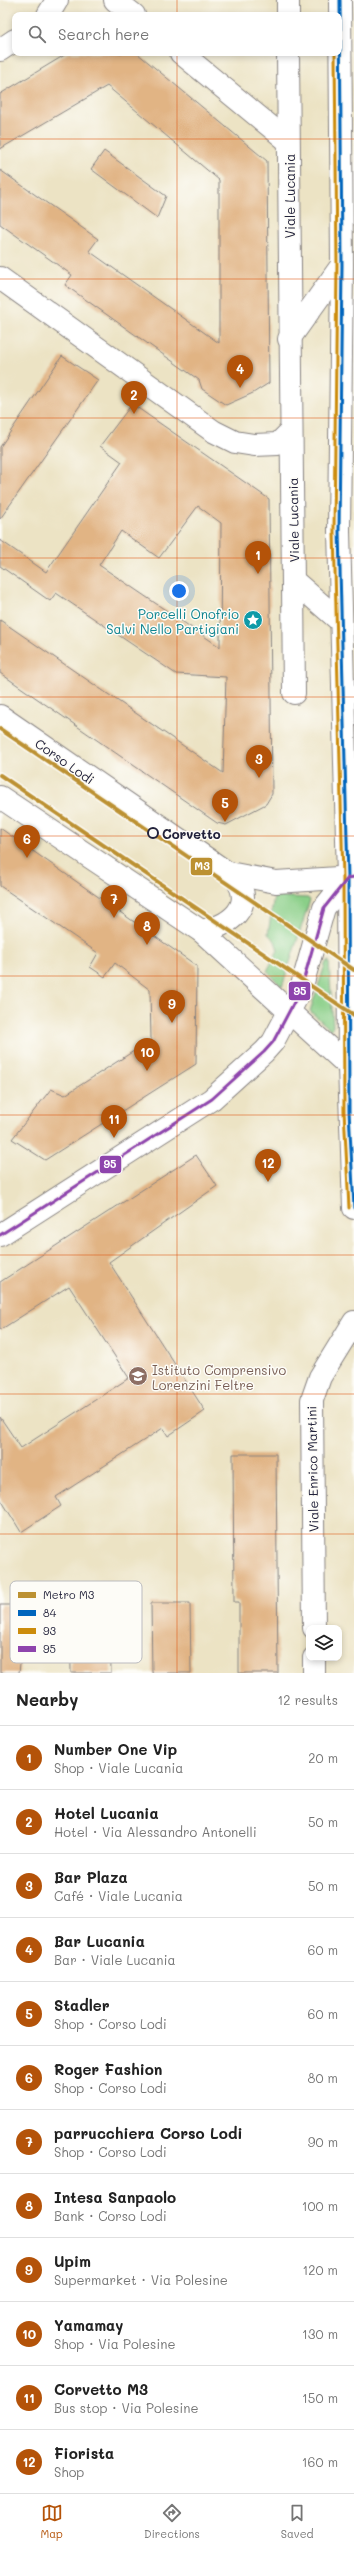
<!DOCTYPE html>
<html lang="en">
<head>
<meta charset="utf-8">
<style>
	body { margin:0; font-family:Mali,sans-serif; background:#f6f6f6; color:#222 }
	.controls { position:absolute; right:12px; bottom:12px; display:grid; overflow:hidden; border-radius:8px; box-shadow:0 2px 6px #0003 }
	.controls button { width:36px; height:36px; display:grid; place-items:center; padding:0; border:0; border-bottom:1px solid #e0e0e0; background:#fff; color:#222; font:20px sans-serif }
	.you { position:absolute; left:179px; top:591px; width:14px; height:14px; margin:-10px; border:3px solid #fff; border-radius:50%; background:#1a73e8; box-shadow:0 0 0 6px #1a73e833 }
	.badge { display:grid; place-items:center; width:26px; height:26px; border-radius:50%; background:#b45309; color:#fff; font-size:13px; font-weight:700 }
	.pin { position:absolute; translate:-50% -33px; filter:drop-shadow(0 1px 2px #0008) }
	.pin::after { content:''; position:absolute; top:21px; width:14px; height:12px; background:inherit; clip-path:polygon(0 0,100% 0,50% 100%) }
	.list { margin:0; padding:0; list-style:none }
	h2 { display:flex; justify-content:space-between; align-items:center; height:52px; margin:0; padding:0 16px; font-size:17px }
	h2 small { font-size:13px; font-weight:400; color:#767676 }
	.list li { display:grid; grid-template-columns:26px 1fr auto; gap:12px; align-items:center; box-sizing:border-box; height:64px; padding:0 16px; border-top:1px solid #e0e0e0 }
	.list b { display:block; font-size:15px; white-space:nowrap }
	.list p { margin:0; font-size:13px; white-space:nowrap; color:#767676 }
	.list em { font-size:13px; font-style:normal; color:#767676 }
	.icon { flex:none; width:22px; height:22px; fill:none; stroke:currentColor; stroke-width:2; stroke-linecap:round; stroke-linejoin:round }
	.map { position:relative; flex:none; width:354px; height:1673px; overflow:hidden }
	.search { position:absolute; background:#fff; box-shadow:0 2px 6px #0003; left:12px; right:12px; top:12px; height:44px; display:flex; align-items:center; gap:10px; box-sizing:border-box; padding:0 14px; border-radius:8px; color:#767676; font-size:15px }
	.sheet { height:820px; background:#fff }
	nav { display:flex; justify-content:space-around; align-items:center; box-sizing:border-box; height:56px; border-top:1px solid #e0e0e0; background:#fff; font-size:11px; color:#767676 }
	nav a { display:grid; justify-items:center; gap:2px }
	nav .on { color:#b45309 }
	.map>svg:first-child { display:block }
</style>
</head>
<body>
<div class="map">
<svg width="354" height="1673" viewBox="0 0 354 1673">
	<rect width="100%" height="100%" fill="#fdfcf7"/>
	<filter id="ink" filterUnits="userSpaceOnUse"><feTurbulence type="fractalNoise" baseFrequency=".025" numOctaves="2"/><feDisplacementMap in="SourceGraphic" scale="8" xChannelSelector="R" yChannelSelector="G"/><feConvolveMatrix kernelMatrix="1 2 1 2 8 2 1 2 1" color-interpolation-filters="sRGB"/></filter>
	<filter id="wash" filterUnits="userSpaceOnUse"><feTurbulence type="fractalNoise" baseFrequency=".012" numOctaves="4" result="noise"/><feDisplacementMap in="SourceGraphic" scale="16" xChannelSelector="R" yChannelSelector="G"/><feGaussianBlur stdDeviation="0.9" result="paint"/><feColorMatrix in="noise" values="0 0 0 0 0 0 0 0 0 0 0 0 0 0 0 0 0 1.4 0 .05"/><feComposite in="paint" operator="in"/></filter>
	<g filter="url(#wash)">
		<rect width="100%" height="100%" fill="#ece3c4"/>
		<g fill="#8acf88" stroke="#567862">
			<path d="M274 896 308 898 310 900 282 987 267 971 278 950 275 941 268 934Z"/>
			<path d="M329 961 333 1026 331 1030 310 1011 326 962Z"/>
		</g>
		<g id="blocks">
			<g fill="#e1b484" fill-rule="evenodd">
				<path d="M68 53H137L267 161 269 383 253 393 226 405 202 389 199 380 65 285 72 275 0 224V170L98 239 89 251 219 343V180L107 86 0 149V94Z"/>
				<path d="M104 151 166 196 157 218 91 169Z"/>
				<path d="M62 356 98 380 0 519V447Z"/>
				<path d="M132 404 269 499 272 794 266 804 226 825 217 823 0 673V620L223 773 226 677 176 674 56 593 50 601 0 566V540L46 572 122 462 100 446ZM198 506 221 523 220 647 99 565 121 531 159 558Z"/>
				<path d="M0 828 197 966 196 1064 45 1160 12 1139 51 1089 65 1095 151 1040 150 990 115 963 105 977 90 967 98 953 0 886Z"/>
				<path d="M196 1155 217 1186 109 1262 205 1411 168 1436 163 1428 56 1497 61 1506 21 1532 0 1498V1417L21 1448 129 1378 69 1286 0 1330V1282Z"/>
				<path d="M233 1454H276L278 1673H239V1602H234Z"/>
				<path d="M151 1603H190L191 1673H152Z"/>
				<path d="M70 1604H110L111 1673H71Z"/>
				<path d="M0 1605H26L19 1673H0Z"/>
			</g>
		</g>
	</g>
	<g filter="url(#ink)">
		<use href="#blocks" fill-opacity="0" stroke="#878280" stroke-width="1"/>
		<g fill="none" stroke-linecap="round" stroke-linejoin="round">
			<g stroke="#878280" stroke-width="24">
				<g id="minor">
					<path d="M115 0 134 15"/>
					<path d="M288 0V15"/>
					<path d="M48 15 57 0"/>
					<path d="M0 50 15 40"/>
					<path d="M181 53 288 141"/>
					<path d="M288 53 294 693"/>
					<path d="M0 278 213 431 235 442 254 445 278 444 290 432"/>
					<path d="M289 339 342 265"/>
					<path d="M294 581 340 621"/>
					<path d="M349 1067 354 1208"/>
					<path d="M314 1628 312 1400 320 1377 354 1322"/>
					<path d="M314 1658V1673"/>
				</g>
			</g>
			<g stroke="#878280" stroke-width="24">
				<g id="major">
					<path d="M340 0 342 265 339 531 348 878 349 1067"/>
					<path d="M0 716 235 878C258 906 227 928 201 931"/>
					<path d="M0 797 201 931 354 1071"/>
					<path d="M229 873 276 882 354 877"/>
					<path d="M0 1235 212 1099 264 1052 273 1042 301 989 324 908 348 878"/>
				</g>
			</g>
			<use href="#minor" stroke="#fff" stroke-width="22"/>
			<use href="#major" stroke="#fff" stroke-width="22"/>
			<g stroke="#fdfcf7" stroke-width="6">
				<path id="bus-1" d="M340 0 342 265 339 531 348 878 349 1111 354 1208"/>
			</g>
			<g stroke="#fdfcf7" stroke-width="6">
				<path id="bus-2" d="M335 53 337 265 334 531 343 878 344 1111 349 1208"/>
			</g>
			<g stroke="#fdfcf7" stroke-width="6">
				<path id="bus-3" d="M0 1235 212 1099 264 1052 273 1042 301 989 324 908 348 878 354 877"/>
			</g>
			<use href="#bus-1" stroke="#0065bd" stroke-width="3"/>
			<use href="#bus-2" stroke="#cc8c0c" stroke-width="3"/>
			<use href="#bus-3" stroke="#8e44ad" stroke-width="3"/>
			<g stroke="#fdfcf7" stroke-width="7">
				<g id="metro-1">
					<path d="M0 729 354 970"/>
					<path d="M0 775 354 1015"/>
				</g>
			</g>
			<use href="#metro-1" stroke="#bc9132" stroke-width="4"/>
		</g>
	</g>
	<path fill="none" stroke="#de560e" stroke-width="1" stroke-opacity="0.55" d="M177 0V15M177 53V1673M0 139H354M0 279H354M0 418H354M0 558H354M0 697H354M0 836H354M0 976H354M0 1115H354M0 1255H354M0 1394H354M0 1534H354"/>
	<defs>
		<g id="sight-disc" transform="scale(1)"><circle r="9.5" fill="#0f9aa8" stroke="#fdfcf7"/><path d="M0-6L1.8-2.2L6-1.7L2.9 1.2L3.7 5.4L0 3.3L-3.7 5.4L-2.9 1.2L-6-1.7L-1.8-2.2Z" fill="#fff"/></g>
		<g id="school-disc" transform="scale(1)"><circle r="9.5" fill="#8d6e63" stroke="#fdfcf7"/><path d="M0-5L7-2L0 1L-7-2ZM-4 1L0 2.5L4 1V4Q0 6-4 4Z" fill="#fff"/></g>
	</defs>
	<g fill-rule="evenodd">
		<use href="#sight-disc" x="253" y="620"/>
		<use href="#school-disc" x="138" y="1376"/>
	</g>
	<circle fill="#fdfcf7" stroke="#22223b" stroke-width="2" cx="153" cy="833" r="5"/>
	<g text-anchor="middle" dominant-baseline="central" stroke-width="3" stroke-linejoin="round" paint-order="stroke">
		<g font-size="13" fill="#22223b" stroke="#fdfcf7">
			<text transform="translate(289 196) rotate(-90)">Viale Lucania</text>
			<text transform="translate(293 520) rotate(-91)">Viale Lucania</text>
			<text transform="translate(65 761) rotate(35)">Corso Lodi</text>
			<text transform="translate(312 1469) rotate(-91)">Viale Enrico Martini</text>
		</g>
		<g font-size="13" fill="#0d838f" stroke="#fdfcf7" text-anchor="end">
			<text x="239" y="613">Porcelli Onofrio<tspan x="239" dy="15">Salvi Nello Partigiani</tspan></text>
		</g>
		<g font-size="13" font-weight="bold" fill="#22223b" stroke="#fdfcf7" text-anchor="start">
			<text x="162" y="833">Corvetto</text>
		</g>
		<g font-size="13" fill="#785e54" stroke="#fdfcf7" text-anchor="start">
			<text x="152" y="1369">Istituto Comprensivo<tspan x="152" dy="15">Lorenzini Feltre</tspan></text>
		</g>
	</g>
	<rect x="10" y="1581" width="132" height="82" rx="6" fill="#fdfcf7" stroke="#bbbbbf" stroke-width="1"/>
	<rect x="18" y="1592" width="18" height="6" fill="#bc9132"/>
	<rect x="18" y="1610" width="18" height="6" fill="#0065bd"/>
	<rect x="18" y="1628" width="18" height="6" fill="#cc8c0c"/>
	<rect x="18" y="1646" width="18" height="6" fill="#8e44ad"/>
	<g font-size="11" fill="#22223b">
		<text x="43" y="1599">Metro M3</text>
		<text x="43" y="1617">84</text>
		<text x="43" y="1635">93</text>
		<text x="43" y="1653">95</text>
	</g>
	<g stroke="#fdfcf7" stroke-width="1.5">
		<rect x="190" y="857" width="23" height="19" rx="4" fill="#bc9132"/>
		<rect x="288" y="981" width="23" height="20" rx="4" fill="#8e44ad"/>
		<rect x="99" y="1155" width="23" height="19" rx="4" fill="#8e44ad"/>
	</g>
	<g font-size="11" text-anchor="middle" font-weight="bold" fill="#fff">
		<text x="202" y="870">M3</text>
		<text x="300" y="995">95</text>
		<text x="110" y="1168">95</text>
	</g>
</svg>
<div class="controls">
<button><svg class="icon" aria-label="layers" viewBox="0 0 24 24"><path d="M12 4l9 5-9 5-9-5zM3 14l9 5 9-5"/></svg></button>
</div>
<div class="you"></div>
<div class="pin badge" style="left:258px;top:574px">1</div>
<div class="pin badge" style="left:134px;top:414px">2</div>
<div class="pin badge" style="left:259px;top:778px">3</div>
<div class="pin badge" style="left:240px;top:388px">4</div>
<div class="pin badge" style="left:225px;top:822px">5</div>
<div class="pin badge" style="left:27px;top:858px">6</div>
<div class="pin badge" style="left:114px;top:918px">7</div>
<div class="pin badge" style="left:147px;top:945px">8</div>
<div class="pin badge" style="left:172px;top:1023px">9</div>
<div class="pin badge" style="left:147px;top:1071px">10</div>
<div class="pin badge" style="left:114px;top:1138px">11</div>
<div class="pin badge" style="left:268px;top:1182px">12</div>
<div class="search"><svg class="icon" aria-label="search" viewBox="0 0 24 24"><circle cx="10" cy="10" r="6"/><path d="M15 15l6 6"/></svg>Search here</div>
</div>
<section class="sheet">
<h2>Nearby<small>12 results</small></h2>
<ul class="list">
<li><span class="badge">1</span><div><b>Number One Vip</b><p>Shop · Viale Lucania</p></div><em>20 m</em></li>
<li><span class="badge">2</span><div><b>Hotel Lucania</b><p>Hotel · Via Alessandro Antonelli</p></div><em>50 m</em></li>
<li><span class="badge">3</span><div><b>Bar Plaza</b><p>Café · Viale Lucania</p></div><em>50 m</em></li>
<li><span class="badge">4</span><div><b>Bar Lucania</b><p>Bar · Viale Lucania</p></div><em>60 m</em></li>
<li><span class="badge">5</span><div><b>Stadler</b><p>Shop · Corso Lodi</p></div><em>60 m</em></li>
<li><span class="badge">6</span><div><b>Roger Fashion</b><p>Shop · Corso Lodi</p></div><em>80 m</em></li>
<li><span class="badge">7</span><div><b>parrucchiera Corso Lodi</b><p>Shop · Corso Lodi</p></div><em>90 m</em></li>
<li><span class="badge">8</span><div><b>Intesa Sanpaolo</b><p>Bank · Corso Lodi</p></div><em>100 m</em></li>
<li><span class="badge">9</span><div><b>Upim</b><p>Supermarket · Via Polesine</p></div><em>120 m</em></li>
<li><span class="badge">10</span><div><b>Yamamay</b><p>Shop · Via Polesine</p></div><em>130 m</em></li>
<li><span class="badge">11</span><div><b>Corvetto M3</b><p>Bus stop · Via Polesine</p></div><em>150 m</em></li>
<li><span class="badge">12</span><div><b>Fiorista</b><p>Shop</p></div><em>160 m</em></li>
</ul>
</section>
<nav>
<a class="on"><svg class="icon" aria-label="map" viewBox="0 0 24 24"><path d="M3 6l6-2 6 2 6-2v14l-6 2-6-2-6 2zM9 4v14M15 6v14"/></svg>Map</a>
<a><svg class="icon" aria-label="directions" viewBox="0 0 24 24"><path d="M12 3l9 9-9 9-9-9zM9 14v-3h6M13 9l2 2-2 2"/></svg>Directions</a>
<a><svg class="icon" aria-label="saved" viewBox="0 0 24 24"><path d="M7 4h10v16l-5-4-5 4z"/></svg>Saved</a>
</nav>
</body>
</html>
